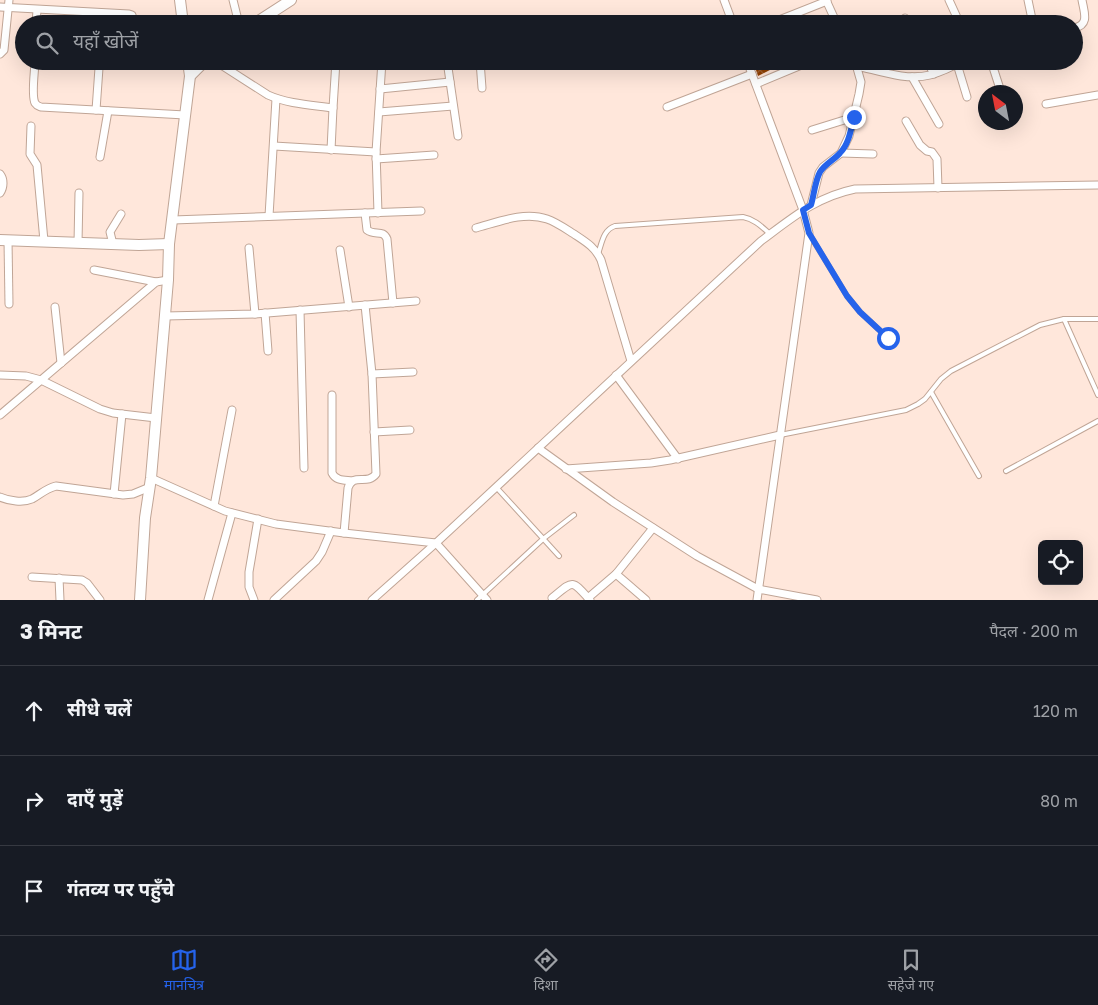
<!DOCTYPE html>
<html lang="hi">
<head>
<meta charset="utf-8">
<style>
	body { margin:0; font-family:"Golos Text","Noto Sans Devanagari",sans-serif; background:#242831; color:#f1f3f6 }
	.controls { position:absolute; right:15px; bottom:15px; display:grid; overflow:hidden; border-radius:8px; box-shadow:0 5px 20px #0002 }
	.controls button { width:45px; height:45px; display:grid; place-items:center; padding:0; border:0; border-bottom:1px solid #363941; background:#171b24; color:#f1f3f6; font:25px sans-serif }
	.compass { position:absolute; left:978px; top:85px; width:45px; height:45px; border-radius:50%; background:#171b24; box-shadow:0 5px 20px #0002; rotate:328deg }
	.stop { position:absolute; width:15px; height:15px; margin:-11px; border:4px solid #2563eb; border-radius:50%; background:#fff }
	.stop.end { background:#2563eb; border-color:#fff; box-shadow:0 1px 5px #0008 }
	.list { margin:0; padding:0; list-style:none }
	h2 { display:flex; justify-content:space-between; align-items:center; height:65px; margin:0; padding:0 20px; font-size:21px }
	h2 small { font-size:16px; font-weight:400; color:#9ea1a6 }
	.list li { display:grid; grid-template-columns:32px 1fr auto; gap:15px; align-items:center; box-sizing:border-box; height:90px; padding:0 20px; border-top:1px solid #363941 }
	.list b { display:block; font-size:19px; white-space:nowrap }
	.list em { font-size:16px; font-style:normal; color:#9ea1a6 }
	.icon { flex:none; width:28px; height:28px; fill:none; stroke:currentColor; stroke-width:2; stroke-linecap:round; stroke-linejoin:round }
	.map { position:relative; flex:none; width:1098px; height:600px; overflow:hidden }
	.search { position:absolute; background:#171b24; box-shadow:0 5px 20px #0002; left:15px; right:15px; top:15px; height:55px; display:flex; align-items:center; gap:12px; box-sizing:border-box; padding:0 18px; border-radius:28px; color:#9ea1a6; font-size:19px }
	.sheet { height:335px; background:#171b24 }
	nav { display:flex; justify-content:space-around; align-items:center; box-sizing:border-box; height:70px; border-top:1px solid #363941; background:#171b24; font-size:14px; color:#9ea1a6 }
	nav a { display:grid; justify-items:center; gap:2px }
	nav .on { color:#2563eb }
	.map>svg:first-child { display:block }
</style>
</head>
<body>
<div class="map">
<svg width="1098" height="600" viewBox="0 0 1098 600">
	<defs>
		<pattern id="building-cross-hatch" width="8" height="8" patternUnits="userSpaceOnUse" patternTransform="scale(1.25)"><rect width="8" height="8" fill="#934101"/><path d="M0 0l8 8M0 8l8-8" fill="none" stroke="#9e6030"/></pattern>
	</defs>
	<rect width="100%" height="100%" fill="#ffe7db"/>
	<path fill="url(#building-cross-hatch)" d="M753 61H770L774 68 758 76Z"/>
	<g fill="none" stroke-linecap="round" stroke-linejoin="round">
		<g stroke="#c0a596" stroke-width="6">
			<g id="lane">
				<path d="M810 235 847 296 860 312 888 338"/>
				<path d="M598 254C602 243 603 230 615 226L743 217C754 219 761 226 770 234"/>
				<path d="M1064 319 1098 395"/>
				<path d="M931 392 979 476"/>
				<path d="M780 435 906 410 918 404 925 399 941 379 951 371 1040 325 1064 319H1098"/>
				<path d="M1006 471 1098 421"/>
				<path d="M496 487 559 556"/>
				<path d="M477 600 543 539 574 515"/>
			</g>
		</g>
		<g stroke="#c0a596" stroke-width="9">
			<g id="street">
				<path d="M233 0 239 24"/>
				<path d="M724 0 733 24"/>
				<path d="M826 0 837 24"/>
				<path d="M949 0 960 24"/>
				<path d="M1028 0 1033 24"/>
				<path d="M0 7 129 14 132 15 134 24"/>
				<path d="M905 18 907 24"/>
				<path d="M36 24 37 10"/>
				<path d="M769 24 827 1"/>
				<path d="M1074 28C1090 25 1084 12 1082 0"/>
				<path d="M0 54 4 50 9 0"/>
				<path d="M35 61C35 70 31 95 35 103 37 106 38 106 41 107L185 115"/>
				<path d="M82 61C89 62 96 60 99 68L96 110"/>
				<path d="M215 61 268 95C288 104 312 105 333 108L336 61"/>
				<path d="M447 61 458 136"/>
				<path d="M480 61 482 88"/>
				<path d="M747 61 803 210 809 233 757 600"/>
				<path d="M927 61 934 74"/>
				<path d="M991 61 1001 92"/>
				<path d="M957 64 967 97"/>
				<path d="M857 66C880 71 906 81 930 75 941 72 952 67 962 61"/>
				<path d="M912 77 939 124"/>
				<path d="M756 84 811 61"/>
				<path d="M380 89 450 82"/>
				<path d="M1046 104 1098 95"/>
				<path d="M667 107 752 74"/>
				<path d="M379 112 453 106"/>
				<path d="M906 121 920 145 927 151 932 152 937 159 938 188"/>
				<path d="M31 126 30 154 37 165 44 241"/>
				<path d="M812 130 854 117"/>
				<path d="M274 146 376 152"/>
				<path d="M331 150 333 108"/>
				<path d="M841 153 873 154"/>
				<path d="M100 157 108 111"/>
				<path d="M376 159 434 155"/>
				<path d="M0 174C4 179 4 187 0 193"/>
				<path d="M811 205 819 173 823 167 841 153 849 136 859 94 861 82 855 61"/>
				<path d="M365 213 367 230C375 236 383 229 387 239L393 303"/>
				<path d="M378 213 376 152 382 61"/>
				<path d="M269 216 276 99"/>
				<path d="M173 220 421 211"/>
				<path d="M476 228C498 222 524 211 547 219 556 222 566 229 574 234 586 242 595 247 601 260L631 361"/>
				<path d="M8 240 9 304"/>
				<path d="M78 243 79 193"/>
				<path d="M113 244 110 232 121 214"/>
				<path d="M249 248 255 314"/>
				<path d="M340 250 349 307"/>
				<path d="M94 270 156 282"/>
				<path d="M55 307 61 363"/>
				<path d="M300 310 304 468"/>
				<path d="M265 313 268 351"/>
				<path d="M165 316 255 314 416 301"/>
				<path d="M372 374 413 372"/>
				<path d="M0 375 26 376 41 380 100 409 113 413 156 418"/>
				<path d="M616 375 678 459"/>
				<path d="M332 395V473C336 481 344 480 352 481"/>
				<path d="M0 415 156 282 168 280"/>
				<path d="M374 432 410 430"/>
				<path d="M538 448 613 502 697 556 758 589 817 600"/>
				<path d="M566 469 651 463 670 460 780 435"/>
				<path d="M151 478 225 511 276 524 344 533 436 543 487 600"/>
				<path d="M114 494 122 414"/>
				<path d="M0 497C9 501 23 503 32 499 41 494 45 489 56 486L123 495 133 494 150 487"/>
				<path d="M214 506 232 410"/>
				<path d="M344 533 348 488C353 472 367 486 376 474L372 374 365 305"/>
				<path d="M616 574 646 600"/>
				<path d="M32 577 82 580 87 583 100 600"/>
				<path d="M59 578 60 600"/>
				<path d="M552 598C574 580 571 579 590 600"/>
				<path d="M588 598 616 574 653 528"/>
				<path d="M208 600 232 513"/>
				<path d="M254 600 249 587V572L258 519"/>
				<path d="M274 600 316 561 322 552 331 531"/>
				<path d="M372 600 436 543 761 241C792 218 816 197 855 189L1098 185"/>
			</g>
		</g>
		<g stroke="#c0a596" stroke-width="12">
			<g id="secondary">
				<path d="M180 0 183 24"/>
				<path d="M254 24 291 0"/>
				<path d="M188 61 190 76"/>
				<path d="M0 240 139 245 169 244"/>
				<path d="M140 600 145 518 151 478 168 280 169 244 190 76 205 61"/>
			</g>
		</g>
		<use href="#lane" stroke="#fff" stroke-width="4"/>
		<use href="#street" stroke="#fff" stroke-width="7"/>
		<use href="#secondary" stroke="#fff" stroke-width="10"/>
	</g>
	<g fill="none" stroke-linecap="round" stroke-linejoin="round">
		<path stroke="#2563eb" stroke-width="6" d="M854 117C851 129 849 144 840 153 834 160 825 164 820 172 815 181 814 195 811 205L803 210 809 233 847 296 860 312 888 338"/>
	</g>
</svg>
<div class="controls">
<button><svg class="icon" aria-label="locate" viewBox="0 0 24 24"><circle cx="12" cy="12" r="6"/><path d="M12 2v4M12 18v4M2 12h4M18 12h4"/></svg></button>
</div>
<svg class="compass" viewBox="-18 -18 36 36"><path d="M0-13l5 13h-10z" fill="#e53935"/><path d="M0 13l5-13h-10z" fill="#9ea1a6"/></svg>
<div class="stop" style="left:888px;top:338px"></div>
<div class="stop end" style="left:854px;top:117px"></div>
<div class="search"><svg class="icon" aria-label="search" viewBox="0 0 24 24"><circle cx="10" cy="10" r="6"/><path d="M15 15l6 6"/></svg>यहाँ खोजें</div>
</div>
<section class="sheet">
<h2>3 मिनट<small>पैदल · 200 m</small></h2>
<ul class="list">
<li><svg class="icon" aria-label="ahead" viewBox="0 0 24 24"><path d="M12 20V5M6 11l6-6 6 6"/></svg><div><b>सीधे चलें</b></div><em>120 m</em></li>
<li><svg class="icon" aria-label="right" viewBox="0 0 24 24"><path d="M7 20v-9h11M14 6l5 5-5 5"/></svg><div><b>दाएँ मुड़ें</b></div><em>80 m</em></li>
<li><svg class="icon" aria-label="arrive" viewBox="0 0 24 24"><path d="M6 21V4h12l-3 4 3 4H6"/></svg><div><b>गंतव्य पर पहुँचे</b></div></li>
</ul>
</section>
<nav>
<a class="on"><svg class="icon" aria-label="map" viewBox="0 0 24 24"><path d="M3 6l6-2 6 2 6-2v14l-6 2-6-2-6 2zM9 4v14M15 6v14"/></svg>मानचित्र</a>
<a><svg class="icon" aria-label="directions" viewBox="0 0 24 24"><path d="M12 3l9 9-9 9-9-9zM9 14v-3h6M13 9l2 2-2 2"/></svg>दिशा</a>
<a><svg class="icon" aria-label="saved" viewBox="0 0 24 24"><path d="M7 4h10v16l-5-4-5 4z"/></svg>सहेजे गए</a>
</nav>
</body>
</html>
